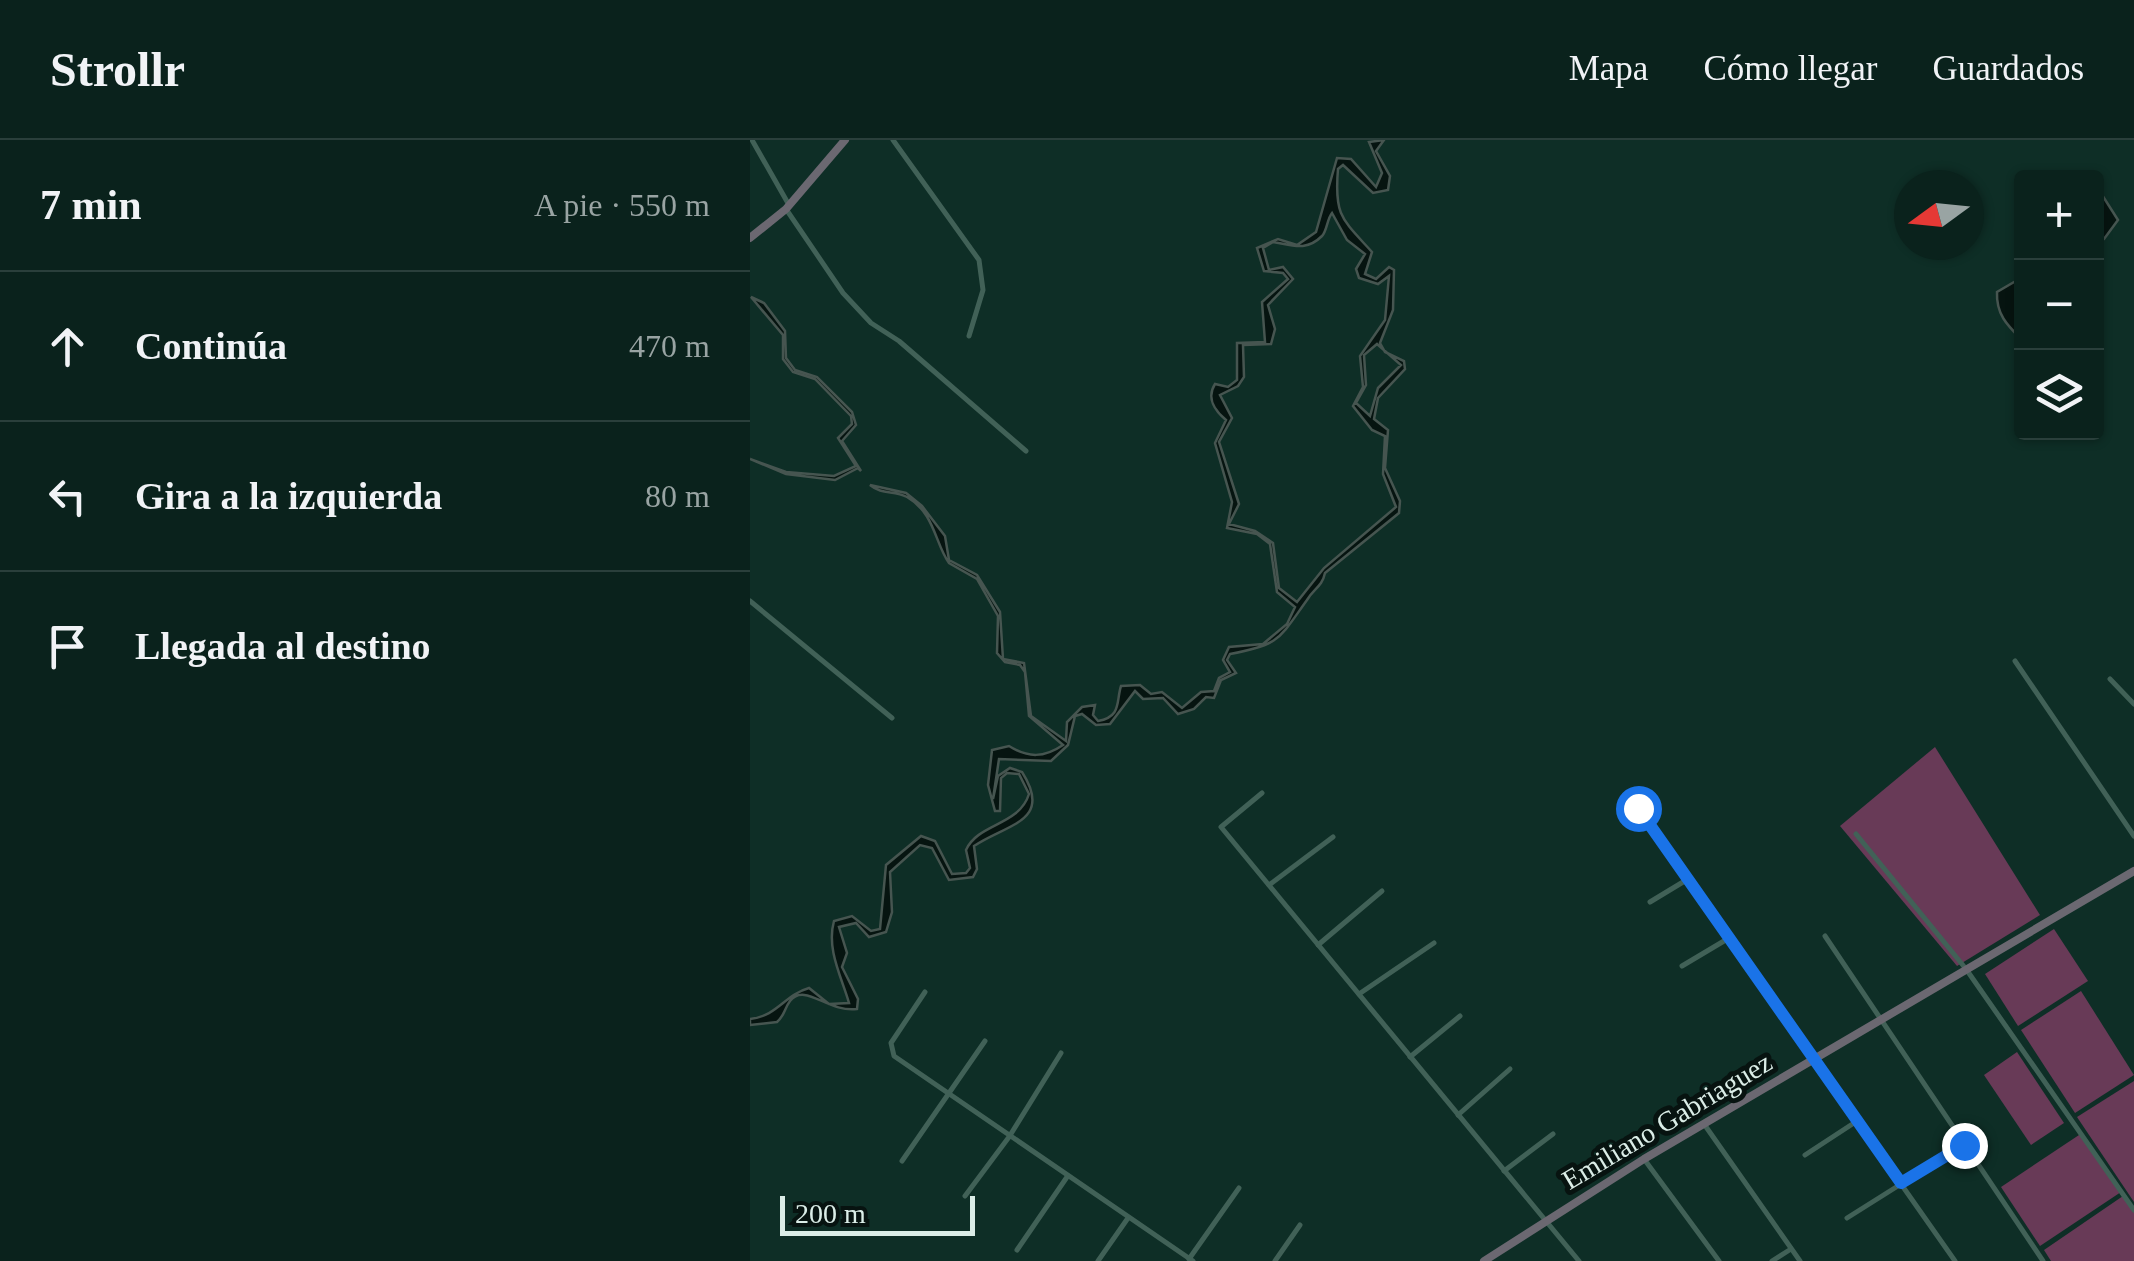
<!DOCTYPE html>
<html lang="es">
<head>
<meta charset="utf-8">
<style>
	body { margin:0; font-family:"Times New Roman",serif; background:#132a25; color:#f1f3f6 }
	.controls { position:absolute; right:30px; top:30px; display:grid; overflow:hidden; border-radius:10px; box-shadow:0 2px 8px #0004 }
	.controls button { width:90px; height:90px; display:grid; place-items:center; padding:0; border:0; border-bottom:2px solid #2a3f3b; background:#0a221c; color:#f1f3f6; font:50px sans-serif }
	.compass { position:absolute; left:1144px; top:30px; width:90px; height:90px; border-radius:50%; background:#0a221c; box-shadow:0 2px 8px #0004; rotate:255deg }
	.scale { position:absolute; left:30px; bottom:25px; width:195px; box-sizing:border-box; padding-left:10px; border:5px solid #dbede7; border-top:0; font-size:28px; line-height:35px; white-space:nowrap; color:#dbede7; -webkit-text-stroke:8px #071310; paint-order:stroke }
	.stop { position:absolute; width:30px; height:30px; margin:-22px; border:8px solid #1a73e8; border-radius:50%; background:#fff }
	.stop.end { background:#1a73e8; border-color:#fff; box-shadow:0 2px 10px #0008 }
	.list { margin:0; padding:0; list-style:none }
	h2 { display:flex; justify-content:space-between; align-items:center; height:130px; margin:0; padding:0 40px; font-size:42px }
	h2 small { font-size:32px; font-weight:400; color:#99a4a3 }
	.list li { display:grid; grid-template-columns:65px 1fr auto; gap:30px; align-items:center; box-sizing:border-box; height:150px; padding:0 40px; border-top:2px solid #2a3f3b }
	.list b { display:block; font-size:38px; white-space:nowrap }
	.list em { font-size:32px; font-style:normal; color:#99a4a3 }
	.icon { flex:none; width:55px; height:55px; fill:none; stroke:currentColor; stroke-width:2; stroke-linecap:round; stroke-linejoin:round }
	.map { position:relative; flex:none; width:1384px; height:1121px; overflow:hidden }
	header { display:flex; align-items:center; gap:60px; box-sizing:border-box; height:140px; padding:0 50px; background:#0a221c; border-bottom:2px solid #2a3f3b }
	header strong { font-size:48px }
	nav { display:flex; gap:55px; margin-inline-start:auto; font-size:35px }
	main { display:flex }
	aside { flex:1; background:#0a221c }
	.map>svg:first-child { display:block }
</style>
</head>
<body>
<header>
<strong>Strollr</strong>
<nav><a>Mapa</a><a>Cómo llegar</a><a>Guardados</a></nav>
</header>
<main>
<aside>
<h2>7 min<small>A pie · 550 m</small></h2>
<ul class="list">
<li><svg class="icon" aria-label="ahead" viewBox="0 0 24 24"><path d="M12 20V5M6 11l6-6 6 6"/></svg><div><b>Continúa</b></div><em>470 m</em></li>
<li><svg class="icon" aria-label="left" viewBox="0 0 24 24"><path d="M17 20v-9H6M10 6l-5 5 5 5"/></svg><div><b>Gira a la izquierda</b></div><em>80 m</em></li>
<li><svg class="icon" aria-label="arrive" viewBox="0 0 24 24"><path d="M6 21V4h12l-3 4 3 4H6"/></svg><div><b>Llegada al destino</b></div></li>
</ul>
</aside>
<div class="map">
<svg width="1384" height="1121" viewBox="0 0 1384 1121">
	<rect width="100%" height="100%" fill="#0e2e26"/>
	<g fill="#683a57">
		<path d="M1185 607 1290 775 1207 826 1090 686Z"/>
		<path d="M1304 789 1338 841 1268 886 1235 834Z"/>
		<path d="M1331 851 1384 935 1325 973 1271 890Z"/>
		<path d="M1267 912 1314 983 1281 1005 1234 935Z"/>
		<path d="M1384 941V1062L1327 977Z"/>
		<path d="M1332 993 1371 1052 1290 1106 1251 1047Z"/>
		<path d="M1373 1056 1384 1072V1121H1301L1294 1110Z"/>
	</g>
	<g fill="#061410" stroke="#465550" stroke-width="2.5" fill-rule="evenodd">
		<path d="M634 0 626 11 640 36 638 50 623 53 593 25 588 29C584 76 592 79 622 112L615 134 626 139 639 127 644 130 643 170 630 203 635 212 654 221 655 229 628 258 624 279 638 290 635 328 650 361 649 373 575 433C572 447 564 448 557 460 529 499 530 505 480 514L477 520 486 533 471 540 464 558 456 557 444 569 428 574 413 558 393 559 385 551 360 584 346 585 332 574 325 576 318 605 301 621 249 619 243 659 248 636 260 628 272 632C304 682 256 684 224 706L227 729 223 737 199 740 182 708 170 705 140 732 142 772 136 792 119 797 106 783 89 787 97 813 92 827 108 859 107 869C78 873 55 842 40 861 34 869 35 875 27 882L0 885V879C28 876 34 855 59 848L79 864 99 863C92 838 76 809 84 781L102 776 121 791 130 789 136 725 171 696 185 701 202 734 216 733 220 728 216 710C228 683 269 686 279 654L269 634 257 633 251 638 250 671H245L238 645 242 610 259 606C278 618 294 618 313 605L279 576 275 532 270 525 255 522 247 513 248 476 227 439 199 423C185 404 185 373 157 357 144 350 132 355 120 345L156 353 172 366 195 396 199 420 227 435 250 472 253 519 274 523 281 576 316 601 317 582 332 567 345 565 343 575 348 581C372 577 366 561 371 546L390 545 401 554 412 552 432 568 451 552 464 551 469 538 480 532 473 520 479 507 513 504 537 484 545 467 527 452 520 404 507 394 477 388 482 362 465 303 476 280C465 271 456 258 465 244L478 247 487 240V203L515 202 512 162 538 139 533 133 514 131 507 108 528 99 547 105 566 92 587 18 601 19 626 47 632 33 619 2ZM582 73 597 100 615 114 606 129 609 138 628 144 639 136 635 180 610 216 613 247 603 266 622 290 635 296 633 334 646 367 574 428 547 462 529 448 523 403 505 391 479 384 489 364 469 302 482 278 470 255 488 246 494 237 493 205 521 204 525 189 518 165 543 139 533 127 519 130 513 108 523 102C542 105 556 112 572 96 577 91 577 79 582 73ZM627 204 651 225 628 248 620 276 606 263 616 245 614 215Z"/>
		<path d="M1347 47 1368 80 1354 99H1347Z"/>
		<path d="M1271 138H1272L1271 199C1257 185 1246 174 1247 152Z"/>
		<path d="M1 157 14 163 35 191 36 218 45 230 67 237 102 272 106 285 92 301 111 331 108 328 85 340 36 334 0 319 36 332 84 336 106 326 88 298 102 284 101 276 65 239 43 232 33 219V195Z"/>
	</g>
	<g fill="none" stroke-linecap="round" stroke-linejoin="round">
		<g stroke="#416157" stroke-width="5">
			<path d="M2 0 39 65"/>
			<path d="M143 0 229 120 233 150 219 196"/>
			<path d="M36 69 93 153 121 183 149 201 276 311"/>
			<path d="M0 461 142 578"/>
			<path d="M1265 521 1384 696"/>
			<path d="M1360 539 1384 564"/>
			<path d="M512 653 471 687 829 1121"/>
			<path d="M888 669 1205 1121"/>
			<path d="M1106 694 1216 829 1384 1070"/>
			<path d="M519 745 583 697"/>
			<path d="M900 762 938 739"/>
			<path d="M1075 796 1293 1121"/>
			<path d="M568 805 632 751"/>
			<path d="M932 826 979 798"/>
			<path d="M175 852 141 903 144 916 443 1121"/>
			<path d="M609 854 684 803"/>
			<path d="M660 917 710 876"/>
			<path d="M708 975 760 929"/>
			<path d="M954 984 1050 1121"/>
			<path d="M1055 1015 1107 981"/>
			<path d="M894 1019 969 1121"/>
			<path d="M152 1021 235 901"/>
			<path d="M754 1031 803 994"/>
			<path d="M215 1056 259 997 311 913"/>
			<path d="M1097 1078 1213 1005"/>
			<path d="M267 1110 317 1037"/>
			<path d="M439 1119 489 1048"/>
			<path d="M348 1121 378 1078"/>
			<path d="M525 1121 550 1085"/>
			<path d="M1022 1121 1041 1109"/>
		</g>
		<g stroke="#6b6871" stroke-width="8">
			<path d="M0 98 36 69 95 0"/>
			<path d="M734 1121 894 1019 1384 731"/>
		</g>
	</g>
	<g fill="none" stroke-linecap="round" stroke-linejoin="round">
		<path stroke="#1a73e8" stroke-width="12" d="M888 668 1151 1043 1214 1005"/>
	</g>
	<g text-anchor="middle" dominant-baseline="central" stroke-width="10" stroke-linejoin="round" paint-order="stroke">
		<g font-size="28" fill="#dbede7" stroke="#071310">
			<text transform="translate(917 981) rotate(-31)">Emiliano Gabriaguez</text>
		</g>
	</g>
</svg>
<div class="controls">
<button>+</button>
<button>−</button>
<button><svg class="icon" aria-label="layers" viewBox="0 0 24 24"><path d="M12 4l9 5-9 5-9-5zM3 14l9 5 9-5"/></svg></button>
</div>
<svg class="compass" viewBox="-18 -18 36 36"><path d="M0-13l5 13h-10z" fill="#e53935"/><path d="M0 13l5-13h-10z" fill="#99a4a3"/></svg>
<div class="scale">200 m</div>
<div class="stop" style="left:888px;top:668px"></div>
<div class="stop end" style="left:1214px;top:1005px"></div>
</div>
</main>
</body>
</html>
